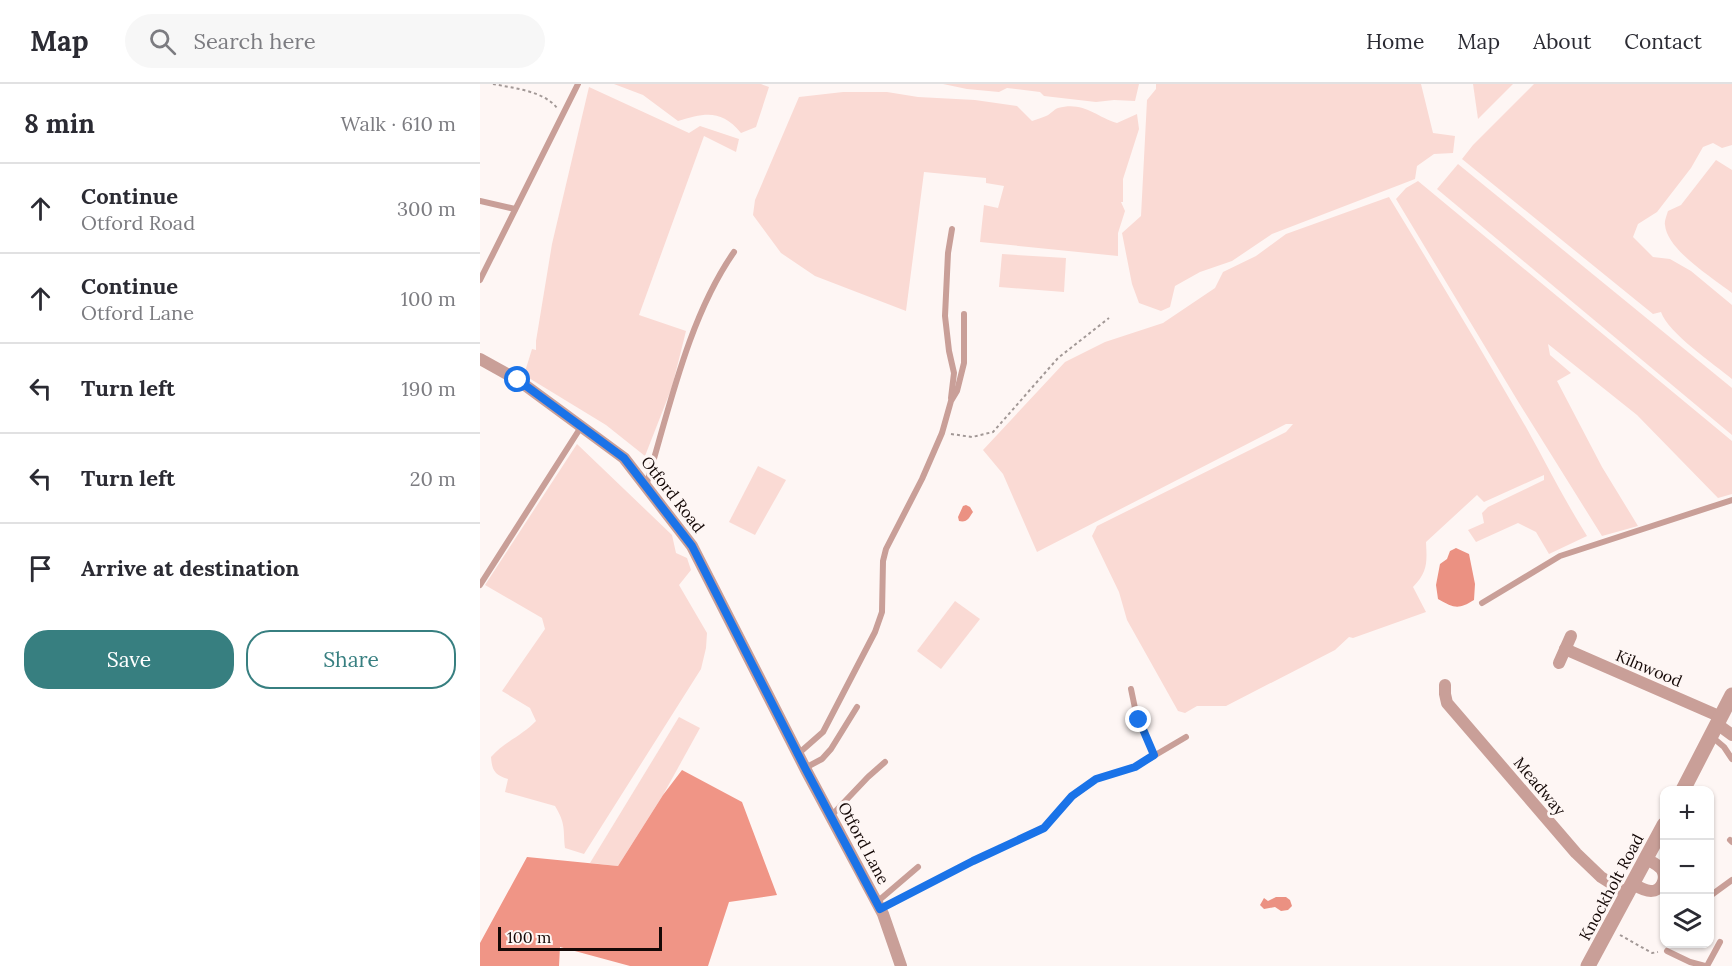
<!DOCTYPE html>
<html lang="en">
<head>
<meta charset="utf-8">
<style>
	body { margin:0; font-family:Lora,serif; background:#f7f7f7; color:#2b2b33 }
	.controls { position:absolute; right:18px; bottom:18px; display:grid; overflow:hidden; border-radius:12px; box-shadow:0 2px 4px #0004 }
	.controls button { width:54px; height:54px; display:grid; place-items:center; padding:0; border:0; border-bottom:2px solid #e1e1e2; background:#fff; color:#2b2b33; font:30px sans-serif }
	.scale { position:absolute; left:18px; bottom:15px; width:164px; box-sizing:border-box; padding-left:6px; border:3px solid #150907; border-top:0; font-size:16px; line-height:21px; white-space:nowrap; color:#150907; -webkit-text-stroke:4px #fef6f4; paint-order:stroke }
	.stop { position:absolute; width:18px; height:18px; margin:-14px; border:4px solid #1a73e8; border-radius:50%; background:#fff }
	.stop.end { background:#1a73e8; border-color:#fff; box-shadow:0 2px 6px #0008 }
	.list { margin:0; padding:0; list-style:none }
	h2 { display:flex; justify-content:space-between; align-items:center; height:78px; margin:0; padding:0 24px; font-size:26px }
	h2 small { font-size:20px; font-weight:400; color:#7c7c81 }
	.list li { display:grid; grid-template-columns:39px 1fr auto; gap:18px; align-items:center; box-sizing:border-box; height:90px; padding:0 24px; border-top:2px solid #e1e1e2 }
	.list b { display:block; font-size:22px; white-space:nowrap }
	.list p { margin:0; font-size:20px; white-space:nowrap; color:#7c7c81 }
	.list em { font-size:20px; font-style:normal; color:#7c7c81 }
	.actions { display:flex; gap:12px; padding:18px 24px }
	.actions a { flex:1; padding:14px 0; border:2px solid #377f80; border-radius:24px; text-align:center; font-size:21px; color:#377f80 }
	.actions .main { background:#377f80; color:#fff }
	.icon { flex:none; width:33px; height:33px; fill:none; stroke:currentColor; stroke-width:2; stroke-linecap:round; stroke-linejoin:round }
	.map { position:relative; flex:none; width:1252px; height:882px; overflow:hidden }
	header { display:flex; align-items:center; gap:36px; box-sizing:border-box; height:84px; padding:0 30px; background:#fff; border-bottom:2px solid #e1e1e2 }
	header strong { font-size:28px }
	nav { display:flex; gap:33px; margin-inline-start:auto; font-size:21px }
	.search { width:420px; height:54px; background:#f7f7f7; display:flex; align-items:center; gap:15px; box-sizing:border-box; padding:0 21px; border-radius:33px; color:#7c7c81; font-size:22px }
	main { display:flex }
	aside { flex:1; background:#fff }
	.map>svg:first-child { display:block }
</style>
</head>
<body>
<header>
<strong>Map</strong>
<div class="search"><svg class="icon" aria-label="search" viewBox="0 0 24 24"><circle cx="10" cy="10" r="6"/><path d="M15 15l6 6"/></svg>Search here</div>
<nav><a>Home</a><a>Map</a><a>About</a><a>Contact</a></nav>
</header>
<main>
<aside>
<h2>8 min<small>Walk · 610 m</small></h2>
<ul class="list">
<li><svg class="icon" aria-label="ahead" viewBox="0 0 24 24"><path d="M12 20V5M6 11l6-6 6 6"/></svg><div><b>Continue</b><p>Otford Road</p></div><em>300 m</em></li>
<li><svg class="icon" aria-label="ahead" viewBox="0 0 24 24"><path d="M12 20V5M6 11l6-6 6 6"/></svg><div><b>Continue</b><p>Otford Lane</p></div><em>100 m</em></li>
<li><svg class="icon" aria-label="left" viewBox="0 0 24 24"><path d="M17 20v-9H6M10 6l-5 5 5 5"/></svg><div><b>Turn left</b></div><em>190 m</em></li>
<li><svg class="icon" aria-label="left" viewBox="0 0 24 24"><path d="M17 20v-9H6M10 6l-5 5 5 5"/></svg><div><b>Turn left</b></div><em>20 m</em></li>
<li><svg class="icon" aria-label="arrive" viewBox="0 0 24 24"><path d="M6 21V4h12l-3 4 3 4H6"/></svg><div><b>Arrive at destination</b></div></li>
</ul>
<div class="actions"><a class="main">Save</a><a>Share</a></div>
</aside>
<div class="map">
<svg width="1252" height="882" viewBox="0 0 1252 882">
	<rect width="100%" height="100%" fill="#fef6f4"/>
	<g fill="#fadad4">
		<path d="M134 0H281L289 3 276 43 261 49C241 25 225 29 198 37L163 11Z"/>
		<path d="M463 0H659L655 17 634 16 616 18 564 12 560 8 527 4 519 8 487 5Z"/>
		<path d="M676 0H941L953 49 975 52 973 69 954 70 937 82 935 95 792 150 752 177 720 188 695 202 690 223 681 227 659 219 652 200 642 149 661 132 667 16 676 5Z"/>
		<path d="M993 0H1033L998 35Z"/>
		<path d="M1054 0H1252V61L1242 64 1233 59 1223 63 1211 84 1177 128 1158 140 1153 153 1173 173 1190 175 1211 187 1252 221V295C1234 280 1188 249 1181 228L1173 230 982 75 993 61Z"/>
		<path d="M109 3 209 49 220 42 259 55 256 68 224 52 159 231 206 247 192 303 165 372 126 341 44 291 52 265 56 266V257L72 160Z"/>
		<path d="M363 8H407L438 13 495 16 537 22 552 37C557 35 562 34 566 32 571 30 573 26 578 24 603 17 615 32 637 39L657 30 659 45 643 95V118H641L645 127 638 149V172L500 158 504 121 518 124 524 102 506 99V94L444 88 426 227 335 192 301 169 273 131 275 116 319 13Z"/>
		<path d="M1236 76 1252 86V209C1233 194 1187 166 1185 141 1184 137 1187 131 1188 127L1201 121Z"/>
		<path d="M978 80 1252 304V351L957 105Z"/>
		<path d="M938 97 1252 357V410L1238 414 1157 331 1068 260 1070 271 1091 289 1077 297 1122 383 1158 442 1122 452 1039 319 916 115 926 104Z"/>
		<path d="M909 113C956 190 1002 267 1047 345 1067 381 1085 417 1107 452L1069 470 1056 448 1038 439 996 458 988 446 1004 439 1002 429 1008 423 1064 396V391L1004 418 997 411 946 458C947 478 948 488 933 503L946 528 873 554 869 553 855 566 746 622H717L705 629 698 627 647 536 639 508 612 452 617 442 806 348 813 340H806L557 468 523 390 503 366 585 278 625 258 683 239 735 204 743 188 776 172 806 150Z"/>
		<path d="M522 170 586 174 584 208 519 203Z"/>
		<path d="M97 360 192 451 196 469 207 474 211 486 199 501 227 549 226 564 221 585 104 770 85 764C83 745 86 740 75 722L25 708 28 695C15 691 12 687 11 673 24 658 43 651 56 637L50 624 22 607 65 545 62 534 5 501Z"/>
		<path d="M278 382 306 396 275 451 249 438Z"/>
		<path d="M475 517 500 535 461 585 437 567Z"/>
		<path d="M199 633 220 644 183 711 138 782 110 779Z"/>
	</g>
	<path fill="#f09586" d="M202 686 262 718 297 811 249 818 228 882H150L80 863 79 882H0V859L47 773 138 782 183 711Z"/>
	<g fill="#eb9182">
		<path d="M486 421 490 423 493 428C489 434 487 439 479 437L478 433 483 422Z"/>
		<path d="M976 464 989 470 995 500 994 516C978 526 974 524 958 515L956 501 960 480 967 475 970 467Z"/>
		<path d="M796 813H806L810 816 812 822 808 826 801 827 795 823 784 825 780 821 784 814 788 817Z"/>
	</g>
	<g fill="none" stroke-linecap="round" stroke-linejoin="round">
		<g stroke="#a29896" stroke-width="2" stroke-dasharray="3 3" stroke-linecap="butt">
			<path d="M13 0C33 4 64 7 77 24"/>
			<path d="M471 350 492 353 513 348 578 274 629 234"/>
			<path d="M1140 851 1172 869 1178 868"/>
		</g>
		<g stroke="#c99f98" stroke-width="6">
			<path d="M0 117 35 125"/>
			<path d="M0 196 98 0"/>
			<path d="M471 314 474 289 469 267 465 232 468 169 472 145"/>
			<path d="M166 402C189 326 208 234 254 168"/>
			<path d="M0 501 101 343"/>
			<path d="M1002 519 1080 472 1252 416"/>
			<path d="M651 605 656 629 674 671"/>
			<path d="M1231 652 1244 663 1252 675"/>
			<path d="M318 670 343 648 395 548 402 528 403 477 406 465 442 395 462 349 471 317 477 307 484 279V230"/>
			<path d="M325 684 342 675 351 665 377 623"/>
			<path d="M351 732 388 693 405 678"/>
			<path d="M1250 756 1252 758"/>
			<path d="M1230 812 1252 796"/>
			<path d="M397 818 438 783"/>
			<path d="M400 825 493 777 564 744 592 713 616 695 655 683 706 653"/>
			<path d="M1187 867 1210 878 1225 882"/>
			<path d="M1227 882 1240 858"/>
		</g>
		<g stroke="#c99f98" stroke-width="12">
			<path d="M0 275 38 296 144 374 212 462 327 688 403 830 421 882"/>
			<path d="M1085 565 1241 633"/>
			<path d="M1079 579 1091 552"/>
			<path d="M965 601V610L967 619 1096 769 1121 793 1148 810"/>
			<path d="M1237 640 1252 651"/>
			<path d="M1153 800C1158 803 1165 807 1171 807 1181 807 1187 795 1182 786 1179 781 1172 778 1166 775"/>
		</g>
		<g stroke="#c99f98" stroke-width="15">
			<path d="M1203 706 1252 611"/>
			<path d="M1108 882 1184 741"/>
		</g>
	</g>
	<g fill="none" stroke-linecap="round" stroke-linejoin="round">
		<path stroke="#1a73e8" stroke-width="8" d="M38 296 144 374 212 462 325 684 400 825 493 777 564 744 592 712 616 695 655 683 674 671 659 636"/>
	</g>
	<g text-anchor="middle" dominant-baseline="central" stroke-width="6" stroke-linejoin="round" paint-order="stroke">
		<g font-size="16" fill="#150907" stroke="#fef6f4">
			<text transform="translate(193 410) rotate(52)">Otford Road</text>
			<text transform="translate(1169 584) rotate(23)">Kilnwood</text>
			<text transform="translate(1060 702) rotate(50)">Meadway</text>
			<text transform="translate(384 759) rotate(62)">Otford Lane</text>
			<text transform="translate(1131 803) rotate(-62)">Knockholt Road</text>
		</g>
	</g>
</svg>
<div class="controls">
<button>+</button>
<button>−</button>
<button><svg class="icon" aria-label="layers" viewBox="0 0 24 24"><path d="M12 4l9 5-9 5-9-5zM3 14l9 5 9-5"/></svg></button>
</div>
<div class="scale">100 m</div>
<div class="stop" style="left:38px;top:296px"></div>
<div class="stop end" style="left:659px;top:636px"></div>
</div>
</main>
</body>
</html>
